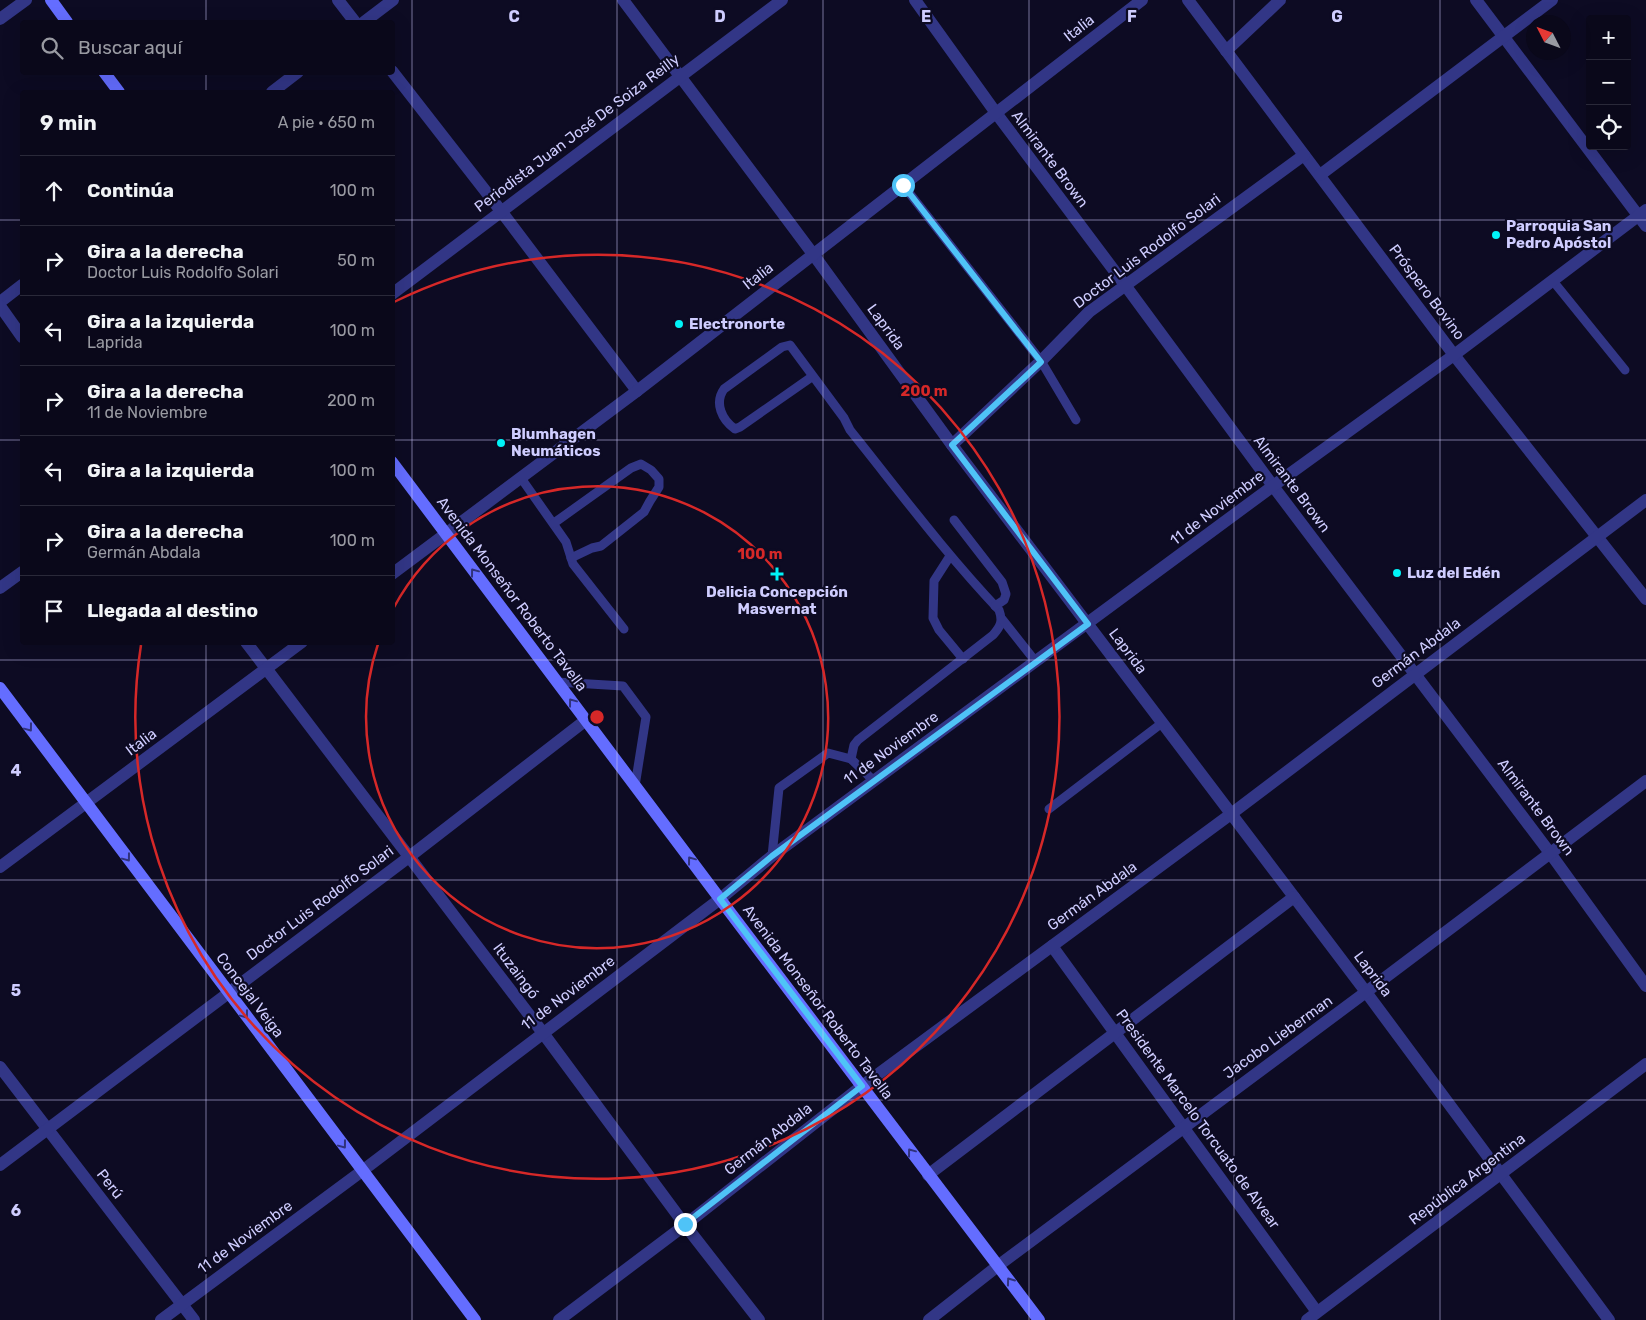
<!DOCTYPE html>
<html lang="es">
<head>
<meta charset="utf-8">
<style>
	body { margin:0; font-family:Rubik,sans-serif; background:#131123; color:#f1f3f6 }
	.controls { position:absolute; right:15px; top:15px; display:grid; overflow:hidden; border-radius:5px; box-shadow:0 5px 20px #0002 }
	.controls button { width:45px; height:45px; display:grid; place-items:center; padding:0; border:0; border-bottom:1px solid #2a2939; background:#0a081a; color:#f1f3f6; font:25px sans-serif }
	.compass { position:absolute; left:1526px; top:15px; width:45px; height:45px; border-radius:50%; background:#0a081a; box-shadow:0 5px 20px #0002; rotate:312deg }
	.stop { position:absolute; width:15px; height:15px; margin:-11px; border:4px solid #4fc3f7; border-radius:50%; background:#fff }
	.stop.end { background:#4fc3f7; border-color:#fff; box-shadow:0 1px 5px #0008 }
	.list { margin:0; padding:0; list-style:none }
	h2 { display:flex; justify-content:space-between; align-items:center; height:65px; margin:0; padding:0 20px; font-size:21px }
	h2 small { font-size:16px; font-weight:400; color:#999aa2 }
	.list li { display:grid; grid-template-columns:32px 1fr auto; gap:15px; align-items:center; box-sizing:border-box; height:70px; padding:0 20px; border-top:1px solid #2a2939 }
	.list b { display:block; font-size:19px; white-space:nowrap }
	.list p { margin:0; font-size:16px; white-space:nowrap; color:#999aa2 }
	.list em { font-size:16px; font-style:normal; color:#999aa2 }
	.icon { flex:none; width:28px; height:28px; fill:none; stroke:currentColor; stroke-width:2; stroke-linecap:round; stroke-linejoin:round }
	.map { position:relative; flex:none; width:1646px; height:1320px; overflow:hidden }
	.search { position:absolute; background:#0a081a; box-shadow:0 5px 20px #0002; left:20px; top:20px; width:375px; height:55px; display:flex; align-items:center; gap:12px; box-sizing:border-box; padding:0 18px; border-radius:5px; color:#999aa2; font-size:19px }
	.panel { position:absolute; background:#0a081a; box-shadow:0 5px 20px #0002; left:20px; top:90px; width:375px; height:555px; border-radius:5px }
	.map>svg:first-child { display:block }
</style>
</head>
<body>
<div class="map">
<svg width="1646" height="1320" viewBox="0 0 1646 1320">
	<rect width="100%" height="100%" fill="#0d0b23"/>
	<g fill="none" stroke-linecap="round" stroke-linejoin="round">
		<g stroke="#323686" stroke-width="9">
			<path d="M903 185 1041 361 1076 420"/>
			<path d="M1553 281 1625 370"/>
			<path d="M813 376 740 427 735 429C722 420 714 403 724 389L782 347 790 345 844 418 850 430C899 491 945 553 999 610 1003 621 1001 626 993 635L858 740 854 745 851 759"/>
			<path d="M521 478 566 542 573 564 624 629"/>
			<path d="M954 520 1002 582 1006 594 1004 600 995 606"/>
			<path d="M554 523 631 468 641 464 651 470 659 479V487L650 501 644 512 601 546 592 548 571 558"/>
			<path d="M950 556 934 581 933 618 939 630 963 659"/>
			<path d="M1002 619 1036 662"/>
			<path d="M557 682 623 686 646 717 635 786"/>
			<path d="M1049 809 1162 723"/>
			<path d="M772 856 779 788 828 753 851 759 874 781"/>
		</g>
		<g stroke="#323686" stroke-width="12">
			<path d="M338 0 355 22"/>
			<path d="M623 0 813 254 952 445 1366 992 1609 1320"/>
			<path d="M915 0 996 113 1125 285 1273 486 1550 853 1646 986"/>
			<path d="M1188 0 1454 355 1646 599"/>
			<path d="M1476 0 1646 226"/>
			<path d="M0 19 26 0"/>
			<path d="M364 22 393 0"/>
			<path d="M1226 51 1280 0"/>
			<path d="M392 71 501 211 637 391"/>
			<path d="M272 92 298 72"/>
			<path d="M1320 175 1552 0"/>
			<path d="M392 294 782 0"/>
			<path d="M0 302 22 285"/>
			<path d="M0 306 22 337"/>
			<path d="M952 445 1041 361 1089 312 1304 155"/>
			<path d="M392 574 637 391 1142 0"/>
			<path d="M0 588 22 572"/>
			<path d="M246 642 543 1033 685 1225 759 1320"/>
			<path d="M0 867 302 642"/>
			<path d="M1052 946 1317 1312"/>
			<path d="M0 1067 194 1320"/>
			<path d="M0 1165 409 857 586 720"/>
			<path d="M928 1175 1294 897"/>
			<path d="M161 1320 362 1171 720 899 772 856 1273 486 1454 355 1646 210"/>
			<path d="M559 1320 685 1225 862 1086 1231 814 1646 500"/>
			<path d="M929 1320 999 1265 1366 992 1646 781"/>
			<path d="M1307 1320 1646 1064"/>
		</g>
		<g stroke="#646dff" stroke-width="12">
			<path d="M51 0 67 22"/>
			<path d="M104 72 119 92"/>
			<path d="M392 462 720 899 1039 1320"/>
			<path d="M0 688 475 1320"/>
		</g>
	</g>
	<defs><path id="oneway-chevron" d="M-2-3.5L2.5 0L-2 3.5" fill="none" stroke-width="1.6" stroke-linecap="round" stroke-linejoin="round" transform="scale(1.25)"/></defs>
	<g stroke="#30327b">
		<use href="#oneway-chevron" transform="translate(474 572) rotate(-127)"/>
		<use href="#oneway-chevron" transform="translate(572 702) rotate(-127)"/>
		<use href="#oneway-chevron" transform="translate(29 728) rotate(53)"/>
		<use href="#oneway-chevron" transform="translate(127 858) rotate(53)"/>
		<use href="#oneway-chevron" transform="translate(691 860) rotate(-127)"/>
		<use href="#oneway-chevron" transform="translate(245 1015) rotate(53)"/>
		<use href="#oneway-chevron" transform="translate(343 1145) rotate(53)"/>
		<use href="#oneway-chevron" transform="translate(911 1152) rotate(-127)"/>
		<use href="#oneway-chevron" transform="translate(1010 1281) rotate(-126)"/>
	</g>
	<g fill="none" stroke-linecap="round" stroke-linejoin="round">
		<path stroke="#4fc3f7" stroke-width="6" d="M685 1224 862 1086 720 899 772 856 1088 624 952 445 1041 362 903 185"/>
	</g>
	<path fill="none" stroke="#cfcdff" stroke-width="1" stroke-opacity="0.55" d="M206 0V22M412 0V1320M617 0V1320M823 0V1320M1029 0V1320M1234 0V1320M1440 0V1320M206 72V92M0 220H22M392 220H1646M0 440H22M392 440H1646M206 642V1320M0 660H1646M0 880H1646M0 1100H1646"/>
	<g fill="none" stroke="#d62828" stroke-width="2.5">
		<path d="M393 609A231 231 0 1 1 378 644"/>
		<path d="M394 302A462 462 0 1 1 141 645"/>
	</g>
	<g fill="#00f3f8" stroke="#0d0b23" stroke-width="2">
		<circle cx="1496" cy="235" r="5"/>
		<circle cx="679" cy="324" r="5"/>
		<circle cx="501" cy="443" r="5"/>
		<circle cx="1397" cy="573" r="5"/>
		<path d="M774.5 566.5h5v5h5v5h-5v5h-5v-5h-5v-5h5z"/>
	</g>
	<g text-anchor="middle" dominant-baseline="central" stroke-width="4.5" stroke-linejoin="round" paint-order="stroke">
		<g font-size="15" fill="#cfcdff" stroke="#0d0b23">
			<text transform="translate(1079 28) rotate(-38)">Italia</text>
			<text transform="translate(577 133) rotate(-37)">Periodista Juan José De Soiza Reilly</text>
			<text transform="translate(1050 159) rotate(53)">Almirante Brown</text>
			<text transform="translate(1147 251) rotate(-37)">Doctor Luis Rodolfo Solari</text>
			<text transform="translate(758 276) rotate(-38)">Italia</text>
			<text transform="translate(1427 292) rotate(53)">Próspero Bovino</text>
			<text transform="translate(886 327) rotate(54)">Laprida</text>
			<text transform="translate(1292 484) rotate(53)">Almirante Brown</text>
			<text transform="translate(1217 508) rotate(-37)">11 de Noviembre</text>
			<text transform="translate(512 594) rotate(53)">Avenida Monseñor Roberto Tavella</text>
			<text transform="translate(1128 651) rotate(53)">Laprida</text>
			<text transform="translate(1416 653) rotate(-37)">Germán Abdala</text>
			<text transform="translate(141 742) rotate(-37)">Italia</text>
			<text transform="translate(891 748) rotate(-36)">11 de Noviembre</text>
			<text transform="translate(1536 807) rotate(53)">Almirante Brown</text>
			<text transform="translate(1092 896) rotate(-36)">Germán Abdala</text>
			<text transform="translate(320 903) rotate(-37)">Doctor Luis Rodolfo Solari</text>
			<text transform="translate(516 971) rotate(53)">Ituzaingó</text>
			<text transform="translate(1373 974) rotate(53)">Laprida</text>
			<text transform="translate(568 993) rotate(-37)">11 de Noviembre</text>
			<text transform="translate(250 995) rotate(53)">Concejal Veiga</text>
			<text transform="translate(818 1002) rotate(53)">Avenida Monseñor Roberto Tavella</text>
			<text transform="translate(1278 1037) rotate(-36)">Jacobo Lieberman</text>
			<text transform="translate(1198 1119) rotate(54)">Presidente Marcelo Torcuato de Alvear</text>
			<text transform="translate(768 1139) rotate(-38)">Germán Abdala</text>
			<text transform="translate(1467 1179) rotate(-37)">República Argentina</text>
			<text transform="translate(110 1184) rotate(52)">Perú</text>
			<text transform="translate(245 1237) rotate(-36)">11 de Noviembre</text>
		</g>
		<g font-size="15" font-weight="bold" fill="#cfcdff" stroke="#0d0b23" text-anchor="start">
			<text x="1506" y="226">Parroquia San<tspan x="1506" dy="17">Pedro Apóstol</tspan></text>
			<text x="689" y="324">Electronorte</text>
			<text x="511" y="434">Blumhagen<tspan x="511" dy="17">Neumáticos</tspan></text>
			<text x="1407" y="573">Luz del Edén</text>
			<text x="777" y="592" text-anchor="middle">Delicia Concepción<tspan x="777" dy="17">Masvernat</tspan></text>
		</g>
	</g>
	<g font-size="16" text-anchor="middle" font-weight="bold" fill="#cfcdff" stroke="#0d0b23" stroke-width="4.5" stroke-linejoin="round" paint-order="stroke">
		<text x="514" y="22">C</text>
		<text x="720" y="22">D</text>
		<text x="926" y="22">E</text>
		<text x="1132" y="22">F</text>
		<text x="1337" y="22">G</text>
		<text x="16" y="776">4</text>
		<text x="16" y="996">5</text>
		<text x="16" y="1216">6</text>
	</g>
	<circle cx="597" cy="717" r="8" fill="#d62828" stroke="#0d0b23" stroke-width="2.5"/>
	<g font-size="15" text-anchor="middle" font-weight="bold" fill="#d62828" stroke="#0d0b23" stroke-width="4.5" stroke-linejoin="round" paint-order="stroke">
		<text x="924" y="396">200 m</text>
		<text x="760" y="559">100 m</text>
	</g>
</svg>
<div class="controls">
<button>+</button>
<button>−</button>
<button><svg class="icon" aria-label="locate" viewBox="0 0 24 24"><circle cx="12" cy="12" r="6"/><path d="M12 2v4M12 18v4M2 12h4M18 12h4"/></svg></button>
</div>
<svg class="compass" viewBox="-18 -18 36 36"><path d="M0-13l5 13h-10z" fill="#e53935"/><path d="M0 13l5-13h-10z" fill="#999aa2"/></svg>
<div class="stop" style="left:903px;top:185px"></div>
<div class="stop end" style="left:685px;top:1224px"></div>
<div class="search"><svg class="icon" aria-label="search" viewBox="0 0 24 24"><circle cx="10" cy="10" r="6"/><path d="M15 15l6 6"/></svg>Buscar aquí</div>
<section class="panel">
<h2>9 min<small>A pie · 650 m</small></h2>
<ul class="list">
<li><svg class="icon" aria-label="ahead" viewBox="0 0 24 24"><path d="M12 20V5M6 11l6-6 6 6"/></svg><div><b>Continúa</b></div><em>100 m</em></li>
<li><svg class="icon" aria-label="right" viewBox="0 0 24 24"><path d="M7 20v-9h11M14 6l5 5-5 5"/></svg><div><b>Gira a la derecha</b><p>Doctor Luis Rodolfo Solari</p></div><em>50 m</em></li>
<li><svg class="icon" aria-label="left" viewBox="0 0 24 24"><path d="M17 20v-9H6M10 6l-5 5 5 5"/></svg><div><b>Gira a la izquierda</b><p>Laprida</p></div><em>100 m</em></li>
<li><svg class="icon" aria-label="right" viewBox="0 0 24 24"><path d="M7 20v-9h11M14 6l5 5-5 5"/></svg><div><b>Gira a la derecha</b><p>11 de Noviembre</p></div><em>200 m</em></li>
<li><svg class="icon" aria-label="left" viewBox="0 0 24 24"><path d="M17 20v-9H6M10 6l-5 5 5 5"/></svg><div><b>Gira a la izquierda</b></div><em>100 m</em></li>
<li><svg class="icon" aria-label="right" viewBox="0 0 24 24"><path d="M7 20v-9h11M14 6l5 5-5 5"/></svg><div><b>Gira a la derecha</b><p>Germán Abdala</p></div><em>100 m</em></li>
<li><svg class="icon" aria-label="arrive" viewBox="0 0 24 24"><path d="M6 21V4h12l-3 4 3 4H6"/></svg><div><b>Llegada al destino</b></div></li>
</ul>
</section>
</div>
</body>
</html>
